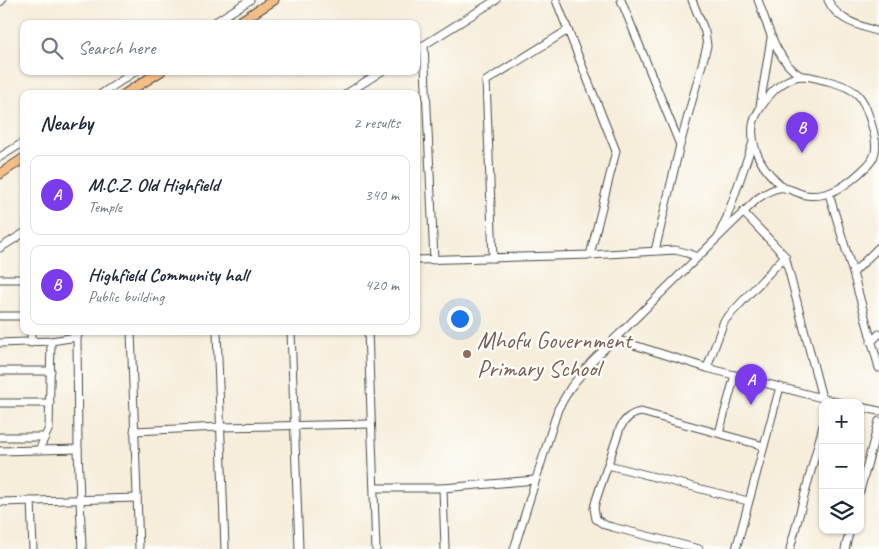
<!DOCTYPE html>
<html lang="en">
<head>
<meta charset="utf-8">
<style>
	body { margin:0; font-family:Caveat,sans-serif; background:#f6f6f7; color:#1f2937 }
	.controls { position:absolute; right:15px; bottom:15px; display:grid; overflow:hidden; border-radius:10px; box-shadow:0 1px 4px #0004 }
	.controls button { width:45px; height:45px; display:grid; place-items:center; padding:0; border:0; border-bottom:1px solid #e0e1e3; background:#fff; color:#1f2937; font:25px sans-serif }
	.you { position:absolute; left:459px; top:318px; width:18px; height:18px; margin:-12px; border:4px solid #fff; border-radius:50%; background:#1a73e8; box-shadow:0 0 0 8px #1a73e833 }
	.badge { display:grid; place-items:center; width:32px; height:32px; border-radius:50%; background:#7c3aed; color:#fff; font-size:16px; font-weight:700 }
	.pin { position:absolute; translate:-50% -41px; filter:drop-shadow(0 1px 2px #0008) }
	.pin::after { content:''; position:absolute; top:26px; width:18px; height:15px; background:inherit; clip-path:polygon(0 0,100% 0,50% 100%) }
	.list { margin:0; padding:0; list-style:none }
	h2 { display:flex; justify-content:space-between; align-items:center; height:65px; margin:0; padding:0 20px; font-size:21px }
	h2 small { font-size:16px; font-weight:400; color:#747a83 }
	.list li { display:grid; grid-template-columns:32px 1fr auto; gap:15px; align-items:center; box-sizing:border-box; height:80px; margin:0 10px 10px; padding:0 10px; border:1px solid #e0e1e3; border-radius:10px }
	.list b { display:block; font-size:19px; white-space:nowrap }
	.list p { margin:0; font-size:16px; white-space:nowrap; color:#747a83 }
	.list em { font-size:16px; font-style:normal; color:#747a83 }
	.icon { flex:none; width:28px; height:28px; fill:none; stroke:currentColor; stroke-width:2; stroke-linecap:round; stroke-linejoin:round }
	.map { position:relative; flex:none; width:879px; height:549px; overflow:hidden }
	.search { position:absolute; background:#fff; box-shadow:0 1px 4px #0004; left:20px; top:20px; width:400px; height:55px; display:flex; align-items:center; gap:12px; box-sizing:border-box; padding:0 18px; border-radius:10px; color:#747a83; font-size:19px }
	.panel { position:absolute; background:#fff; box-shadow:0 1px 4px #0004; left:20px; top:90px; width:400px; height:245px; border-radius:10px }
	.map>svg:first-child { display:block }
</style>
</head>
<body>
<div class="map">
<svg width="879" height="549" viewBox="0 0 879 549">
	<rect width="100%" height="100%" fill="#fdfcf7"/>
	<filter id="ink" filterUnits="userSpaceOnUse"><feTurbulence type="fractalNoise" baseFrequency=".02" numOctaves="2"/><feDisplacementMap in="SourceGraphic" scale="10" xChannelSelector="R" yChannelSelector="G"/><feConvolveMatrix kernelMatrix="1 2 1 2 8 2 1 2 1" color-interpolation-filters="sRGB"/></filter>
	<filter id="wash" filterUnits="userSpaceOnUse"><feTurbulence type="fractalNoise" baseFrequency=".0096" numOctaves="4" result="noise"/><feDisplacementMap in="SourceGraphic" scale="20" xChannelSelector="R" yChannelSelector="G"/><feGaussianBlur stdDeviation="1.12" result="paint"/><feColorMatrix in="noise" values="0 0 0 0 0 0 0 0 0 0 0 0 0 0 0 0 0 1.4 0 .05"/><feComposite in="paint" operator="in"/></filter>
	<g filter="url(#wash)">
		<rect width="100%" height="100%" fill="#f6edda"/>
	</g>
	<g filter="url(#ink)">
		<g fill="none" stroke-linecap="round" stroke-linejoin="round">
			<g stroke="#494845" stroke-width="9">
				<g id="minor">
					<path d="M556 0 616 151 590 255"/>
					<path d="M621 0 680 145"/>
					<path d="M758 0C768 26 776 61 801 76"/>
					<path d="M828 0C837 21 859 25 879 32"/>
					<path d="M0 2 2 0"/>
					<path d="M212 24 250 0"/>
					<path d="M424 45 434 260"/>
					<path d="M416 50 496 0"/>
					<path d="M101 94 136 71"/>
					<path d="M346 94 382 71"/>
					<path d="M760 106 771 38"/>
					<path d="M0 157 24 142"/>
					<path d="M829 194 853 273 879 368"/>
					<path d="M743 212 785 256 822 398"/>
					<path d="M720 232 727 217 753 142"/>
					<path d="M0 248 24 233"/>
					<path d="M655 251 680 145 707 46 705 32 692 0"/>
					<path d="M493 258 486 81 568 30"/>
					<path d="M416 260 590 255 675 250 687 253 697 257"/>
					<path d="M853 273 879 247"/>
					<path d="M0 279H24"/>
					<path d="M0 316H24"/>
					<path d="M80 331 77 337 78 449 82 549"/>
					<path d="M131 331 139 549"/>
					<path d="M217 331 225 549"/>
					<path d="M291 331 299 549"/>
					<path d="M368 331 376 549"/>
					<path d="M615 339 707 368 841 403"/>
					<path d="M871 342 879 334"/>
					<path d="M0 343 51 341 77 337"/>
					<path d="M31 343V331"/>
					<path d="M707 368 724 321 785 256"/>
					<path d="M0 371H51"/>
					<path d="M0 403H50"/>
					<path d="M860 407 879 411"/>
					<path d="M134 431 220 427 371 424"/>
					<path d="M719 433 735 375"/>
					<path d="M0 437H45"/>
					<path d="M39 450 49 428 51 341"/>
					<path d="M0 451 78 449"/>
					<path d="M608 465 748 501"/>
					<path d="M375 488H443L535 480"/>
					<path d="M443 488 445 549"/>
					<path d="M860 491 879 421"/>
					<path d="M31 501 33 549"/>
					<path d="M0 502 137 498"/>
					<path d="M514 549 558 409 571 387 591 362 757 199C764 194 776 186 784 188 792 189 799 194 806 195 831 199 851 182 868 165 879 154 876 140 872 126 863 96 859 89 828 81 819 79 810 76 802 76 790 77 777 86 770 95 763 104 755 114 753 125 750 151 764 171 783 187"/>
					<path d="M699 549 612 527 605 525 596 519 594 508 596 500 620 428C625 419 630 414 641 412L764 446"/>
					<path d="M736 549 780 387"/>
					<path d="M790 549 823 426"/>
					<path d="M845 549 850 530"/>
				</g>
			</g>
			<g stroke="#494845" stroke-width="11">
				<g id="major">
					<path d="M236 24 274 0"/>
					<path d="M125 94 161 71"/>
					<path d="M0 174 24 158"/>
				</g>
			</g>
			<use href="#minor" stroke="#fff" stroke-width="7"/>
			<use href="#major" stroke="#f6be87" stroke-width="9"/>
		</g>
	</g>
	<circle fill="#8d6e63" stroke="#fdfcf7" stroke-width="2" cx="467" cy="354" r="5"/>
	<g text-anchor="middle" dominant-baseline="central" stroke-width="5" stroke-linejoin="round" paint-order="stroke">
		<g font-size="24" fill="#785e54" stroke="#fdfcf7" text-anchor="start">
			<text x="477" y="340">Mhofu Government<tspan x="477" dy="28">Primary School</tspan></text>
		</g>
	</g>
</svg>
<div class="controls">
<button>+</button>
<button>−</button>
<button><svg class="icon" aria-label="layers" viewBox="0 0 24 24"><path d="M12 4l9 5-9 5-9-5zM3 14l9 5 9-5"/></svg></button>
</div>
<div class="you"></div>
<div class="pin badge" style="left:751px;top:405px">A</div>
<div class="pin badge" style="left:802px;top:153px">B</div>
<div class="search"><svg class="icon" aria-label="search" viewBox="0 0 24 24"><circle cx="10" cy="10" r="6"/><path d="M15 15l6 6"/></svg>Search here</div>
<section class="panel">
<h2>Nearby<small>2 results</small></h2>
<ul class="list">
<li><span class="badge">A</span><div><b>M.C.Z. Old Highfield</b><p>Temple</p></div><em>340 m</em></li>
<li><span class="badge">B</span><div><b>Highfield Community hall</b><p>Public building</p></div><em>420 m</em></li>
</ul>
</section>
</div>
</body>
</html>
